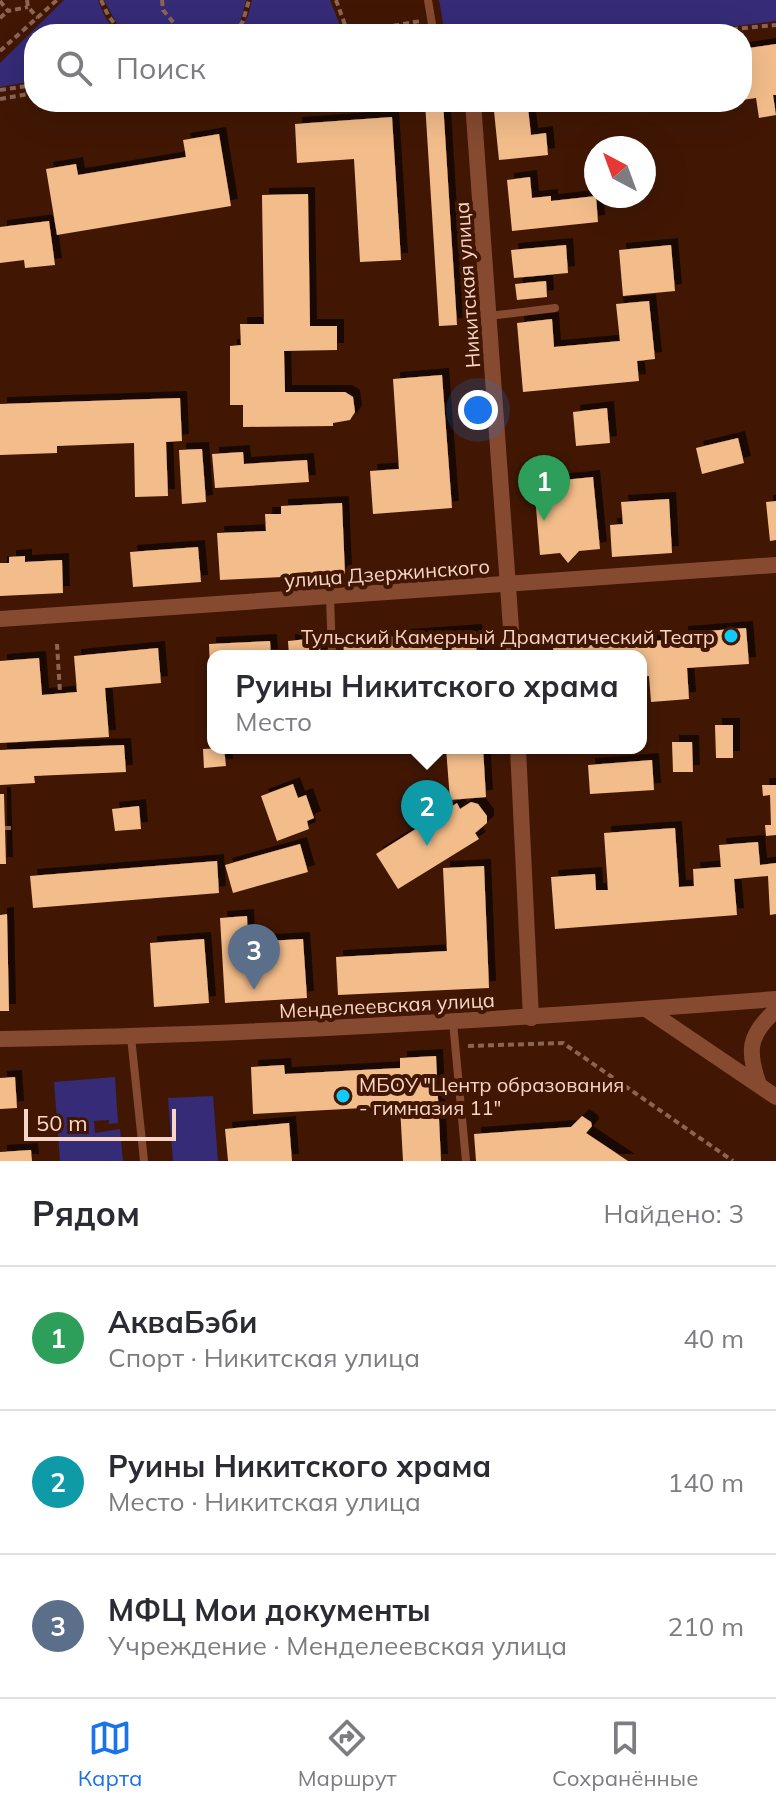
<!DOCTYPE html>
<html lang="ru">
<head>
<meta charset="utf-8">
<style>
	body { margin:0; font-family:Mulish,sans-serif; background:#f2f2f3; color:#2b2b33 }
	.compass { position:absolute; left:584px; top:136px; width:72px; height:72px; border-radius:50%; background:#fff; box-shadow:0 8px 32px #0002; rotate:319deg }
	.scale { position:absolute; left:24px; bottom:20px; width:152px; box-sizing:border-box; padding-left:8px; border:4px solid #f9d5c7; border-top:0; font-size:22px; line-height:28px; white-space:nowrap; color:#f9d5c7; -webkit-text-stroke:6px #411704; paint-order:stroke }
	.you { position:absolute; left:478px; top:410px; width:28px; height:28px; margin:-20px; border:6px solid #fff; border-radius:50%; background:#1a73e8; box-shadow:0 0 0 12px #1a73e833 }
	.badge { display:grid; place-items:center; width:52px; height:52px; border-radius:50%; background:#1a73e8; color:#fff; font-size:26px; font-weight:700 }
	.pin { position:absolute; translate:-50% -66px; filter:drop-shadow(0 2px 4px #0008) }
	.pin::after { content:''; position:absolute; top:42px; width:28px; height:24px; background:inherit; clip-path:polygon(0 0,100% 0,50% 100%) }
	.popup { position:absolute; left:207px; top:650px; width:440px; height:104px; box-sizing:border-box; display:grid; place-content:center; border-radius:16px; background:#fff; filter:drop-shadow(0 2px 6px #0005); font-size:26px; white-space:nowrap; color:#7c7c81 }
	.popup b { font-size:30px; color:#2b2b33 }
	.popup::after { content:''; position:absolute; left:50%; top:100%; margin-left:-16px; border:16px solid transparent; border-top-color:#fff }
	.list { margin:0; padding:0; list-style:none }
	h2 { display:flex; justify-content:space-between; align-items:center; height:104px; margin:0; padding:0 32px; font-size:34px }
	h2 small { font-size:26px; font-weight:400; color:#7c7c81 }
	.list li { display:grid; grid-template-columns:52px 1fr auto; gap:24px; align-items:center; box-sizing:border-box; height:144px; padding:0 32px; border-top:2px solid #e1e1e2 }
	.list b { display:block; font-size:30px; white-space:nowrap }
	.list p { margin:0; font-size:26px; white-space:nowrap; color:#7c7c81 }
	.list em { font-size:26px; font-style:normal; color:#7c7c81 }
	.icon { flex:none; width:44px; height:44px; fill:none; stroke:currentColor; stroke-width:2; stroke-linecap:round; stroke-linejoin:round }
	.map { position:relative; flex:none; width:776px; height:1161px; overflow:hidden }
	.search { position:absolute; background:#fff; box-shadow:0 8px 32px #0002; left:24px; right:24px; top:24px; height:88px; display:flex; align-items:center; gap:20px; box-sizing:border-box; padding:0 28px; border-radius:32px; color:#7c7c81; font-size:30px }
	.sheet { height:536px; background:#fff }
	nav { display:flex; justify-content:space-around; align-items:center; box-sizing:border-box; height:112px; border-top:2px solid #e1e1e2; background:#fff; font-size:22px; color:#7c7c81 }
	nav a { display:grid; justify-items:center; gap:4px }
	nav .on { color:#1a73e8 }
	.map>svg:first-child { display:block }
</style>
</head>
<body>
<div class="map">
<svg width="776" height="1161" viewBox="0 0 776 1161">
	<defs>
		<filter id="shadow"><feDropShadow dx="7" dy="-7" stdDeviation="0" flood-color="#0009"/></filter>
	</defs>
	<rect width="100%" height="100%" fill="#411704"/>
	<g fill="#352b77">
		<path d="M64 0H98L105 17 117 34H34V81L0 87V63Z"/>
		<path d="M104 0H246L241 20 231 34H127L118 26Z"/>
		<path d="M252 0H330L341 28 308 34H237L248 16Z"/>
		<path d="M439 0H776V21L674 34H628L626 25 590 34H445Z"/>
		<path d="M115 1077 118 1123 109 1124V1120L94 1121 95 1133 120 1129 123 1161H60L54 1082Z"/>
		<path d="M213 1096 218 1161H173L168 1098Z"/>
	</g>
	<g fill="#f3bd8b" filter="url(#shadow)">
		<path d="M776 44V95H773L776 115 759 118 756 98 742 100V49Z"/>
		<path d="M425 102H443L457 325 439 326Z"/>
		<path d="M528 108 531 135 546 133 548 155 499 160 494 111Z"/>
		<path d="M392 117 401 260 360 262 354 159 297 163 295 124Z"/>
		<path d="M219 134 231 206 57 235 46 169 76 164 78 175 186 157 183 140Z"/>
		<path d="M530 177 532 198 551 196V201L596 196 598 222 512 231 507 180Z"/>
		<path d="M308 194 310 326H337V350L284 351 285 392H345L353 397 355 412 350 420 333 423V426L243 427V405H230V346L241 345 240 324H264L262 195Z"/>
		<path d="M49 221 55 265 25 268 24 260 0 263V227Z"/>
		<path d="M566 245 568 273 514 278 511 250Z"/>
		<path d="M671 245 675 291 623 296 619 250Z"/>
		<path d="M546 281 547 297 517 300 515 284Z"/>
		<path d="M649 301 655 359 637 361 639 381 523 392 517 323 552 319 554 347 620 341 616 304Z"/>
		<path d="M442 375 452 508 373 514 370 471 399 469 393 379Z"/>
		<path d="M180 398 182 441 166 442 168 496 135 497 134 443 57 446V453L0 455V404Z"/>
		<path d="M607 408 610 443 576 446 573 412Z"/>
		<path d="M738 438 744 463 702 474 696 448Z"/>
		<path d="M202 449 206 502 182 504 179 450Z"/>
		<path d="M243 452 244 464 307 460 309 482 215 488 212 454Z"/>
		<path d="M593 477 600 549 579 551 568 563 560 553 540 555 534 483Z"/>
		<path d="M669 499 672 553 612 557 610 525 623 524 621 502Z"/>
		<path d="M776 501V540L770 541 766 502Z"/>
		<path d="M342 503 345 574 220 580 217 533 266 531 265 514H281V506Z"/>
		<path d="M198 547 201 582 133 587 130 552Z"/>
		<path d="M25 556V562L62 560 63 593 0 596V563H9V557Z"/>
		<path d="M746 628 749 664 687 668 689 699 651 702 649 676 641 677V656H554L553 648 681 639V633Z"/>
		<path d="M475 631 477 656H344L343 640Z"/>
		<path d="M319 638 321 656H289L288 641Z"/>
		<path d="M270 641 271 656H213V670H210L209 644Z"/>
		<path d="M158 648 161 683 105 688 109 737 0 743V661L39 658 42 695 77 692 74 656Z"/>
		<path d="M715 725H733V758H716Z"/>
		<path d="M672 742H692L693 772H673Z"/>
		<path d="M124 745 126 772 34 776 35 783 0 785V750Z"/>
		<path d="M224 748 226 766 204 768 203 749Z"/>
		<path d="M446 748H483L486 797 450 800Z"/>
		<path d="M652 760 654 790 590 794 588 765Z"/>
		<path d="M293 784 298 798 306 795 314 818 307 821 309 829 277 841 261 796Z"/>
		<path d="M762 785H776V835L766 836 765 825H771L770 795 763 796Z"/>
		<path d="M0 794H4L6 864H0Z"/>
		<path d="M471 802 478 804 487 816V823L475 833 479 839 398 889 376 854 457 803 460 809Z"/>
		<path d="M139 806 141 829 115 831 112 809Z"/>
		<path d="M675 828 679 887 694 886 693 869 721 867 719 845 758 842 760 865 776 863V914L770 915 768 876 734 879 737 915 555 929 551 877 595 874 596 890H608L604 833Z"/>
		<path d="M300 844 308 872 233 893 225 865Z"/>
		<path d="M217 861 219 893 33 908 30 876Z"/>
		<path d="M484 866 489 988 338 995 336 957 447 951 443 868Z"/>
		<path d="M7 914 9 1011H0V915Z"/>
		<path d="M247 916 248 942 303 939 307 998 225 1003 220 918Z"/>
		<path d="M204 939 209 1003 154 1007 150 943Z"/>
		<path d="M436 1056 441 1161H403L400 1106 253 1114 251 1067 284 1065 285 1074 400 1068V1058Z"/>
		<path d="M15 1077 17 1108 0 1109V1078Z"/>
		<path d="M582 1116 591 1122 592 1126 586 1133 628 1161H476L474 1134 571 1127Z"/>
		<path d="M289 1123 292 1161H228L225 1129Z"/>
		<path d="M31 1150 32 1161H0V1152Z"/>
	</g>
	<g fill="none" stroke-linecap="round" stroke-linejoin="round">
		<g stroke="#8b6453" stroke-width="4" stroke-dasharray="6 4" stroke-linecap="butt">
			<path d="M27 0 28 7 38 18"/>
			<path d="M101 0 108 15 122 34"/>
			<path d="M162 0 163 10 183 34"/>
			<path d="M336 0 348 33"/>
			<path d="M0 1 8 11 28 7"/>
			<path d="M0 18 8 11"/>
			<path d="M712 31 776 25"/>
			<path d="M234 34 243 21 249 0"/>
			<path d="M344 34 421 21"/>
			<path d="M405 34 422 31"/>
			<path d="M0 51 57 0"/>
			<path d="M0 90 34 85"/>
			<path d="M0 99 34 93"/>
			<path d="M57 644 60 693"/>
			<path d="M5 828H11"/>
			<path d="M468 1046 563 1043 733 1161"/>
		</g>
		<g stroke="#864a31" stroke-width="8">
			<path d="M428 0 433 30 436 34"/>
			<path d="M489 316 555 308"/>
			<path d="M330 597 332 656"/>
			<path d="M453 1022 466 1161"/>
			<path d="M131 1037 144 1161"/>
		</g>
		<g stroke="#864a31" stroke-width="16">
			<path d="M688 34 697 32"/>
			<path d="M473 102 513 656"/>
			<path d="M0 619 776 565"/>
			<path d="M518 748 531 1018"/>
			<path d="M646 1009 776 1097"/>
			<path d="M0 1039C259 1035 518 1019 776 999"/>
			<path d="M759 1085C747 1051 748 1035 776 1010"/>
		</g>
	</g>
	<g fill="#10cafa" stroke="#411704" stroke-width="3">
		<circle cx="731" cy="636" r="8"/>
		<circle cx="343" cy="1096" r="8"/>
	</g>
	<g text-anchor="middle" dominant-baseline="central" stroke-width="8" stroke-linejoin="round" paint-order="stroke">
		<g font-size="20" fill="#f9d5c7" stroke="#411704">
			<text transform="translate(467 285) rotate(-94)">Никитская улица</text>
			<text transform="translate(387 573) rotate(-4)">улица Дзержинского</text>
			<text transform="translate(387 1005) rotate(-3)">Менделеевская улица</text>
		</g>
		<g font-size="20" fill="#f9d5c7" stroke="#411704" text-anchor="end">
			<text x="715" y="636">Тульский Камерный Драматический Театр</text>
			<text x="359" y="1084" text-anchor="start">МБОУ "Центр образования<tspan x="359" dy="23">- гимназия 11"</tspan></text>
		</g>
	</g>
</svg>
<svg class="compass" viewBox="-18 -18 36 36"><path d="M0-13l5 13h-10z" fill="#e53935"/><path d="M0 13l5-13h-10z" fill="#7c7c81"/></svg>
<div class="scale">50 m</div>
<div class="you"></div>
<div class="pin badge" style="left:544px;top:521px;background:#2e9e5b">1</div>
<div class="pin badge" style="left:427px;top:846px;background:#0f9aa8">2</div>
<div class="popup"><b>Руины Никитского храма</b>Место</div>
<div class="pin badge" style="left:254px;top:990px;background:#5c6f8a">3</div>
<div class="search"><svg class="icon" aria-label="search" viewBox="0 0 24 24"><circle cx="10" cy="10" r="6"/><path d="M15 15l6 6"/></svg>Поиск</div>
</div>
<section class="sheet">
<h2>Рядом<small>Найдено: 3</small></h2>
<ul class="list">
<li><span class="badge" style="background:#2e9e5b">1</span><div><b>АкваБэби</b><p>Спорт · Никитская улица</p></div><em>40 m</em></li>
<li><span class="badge" style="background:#0f9aa8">2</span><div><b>Руины Никитского храма</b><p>Место · Никитская улица</p></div><em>140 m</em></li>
<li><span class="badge" style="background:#5c6f8a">3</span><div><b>МФЦ Мои документы</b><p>Учреждение · Менделеевская улица</p></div><em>210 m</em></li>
</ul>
</section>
<nav>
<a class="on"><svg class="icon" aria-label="map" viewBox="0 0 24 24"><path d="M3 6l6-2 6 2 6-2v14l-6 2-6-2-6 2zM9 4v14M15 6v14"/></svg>Карта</a>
<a><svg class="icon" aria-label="directions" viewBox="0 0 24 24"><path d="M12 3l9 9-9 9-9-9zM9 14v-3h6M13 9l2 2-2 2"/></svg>Маршрут</a>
<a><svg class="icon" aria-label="saved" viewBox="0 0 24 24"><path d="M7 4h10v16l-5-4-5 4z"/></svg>Сохранённые</a>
</nav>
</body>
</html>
